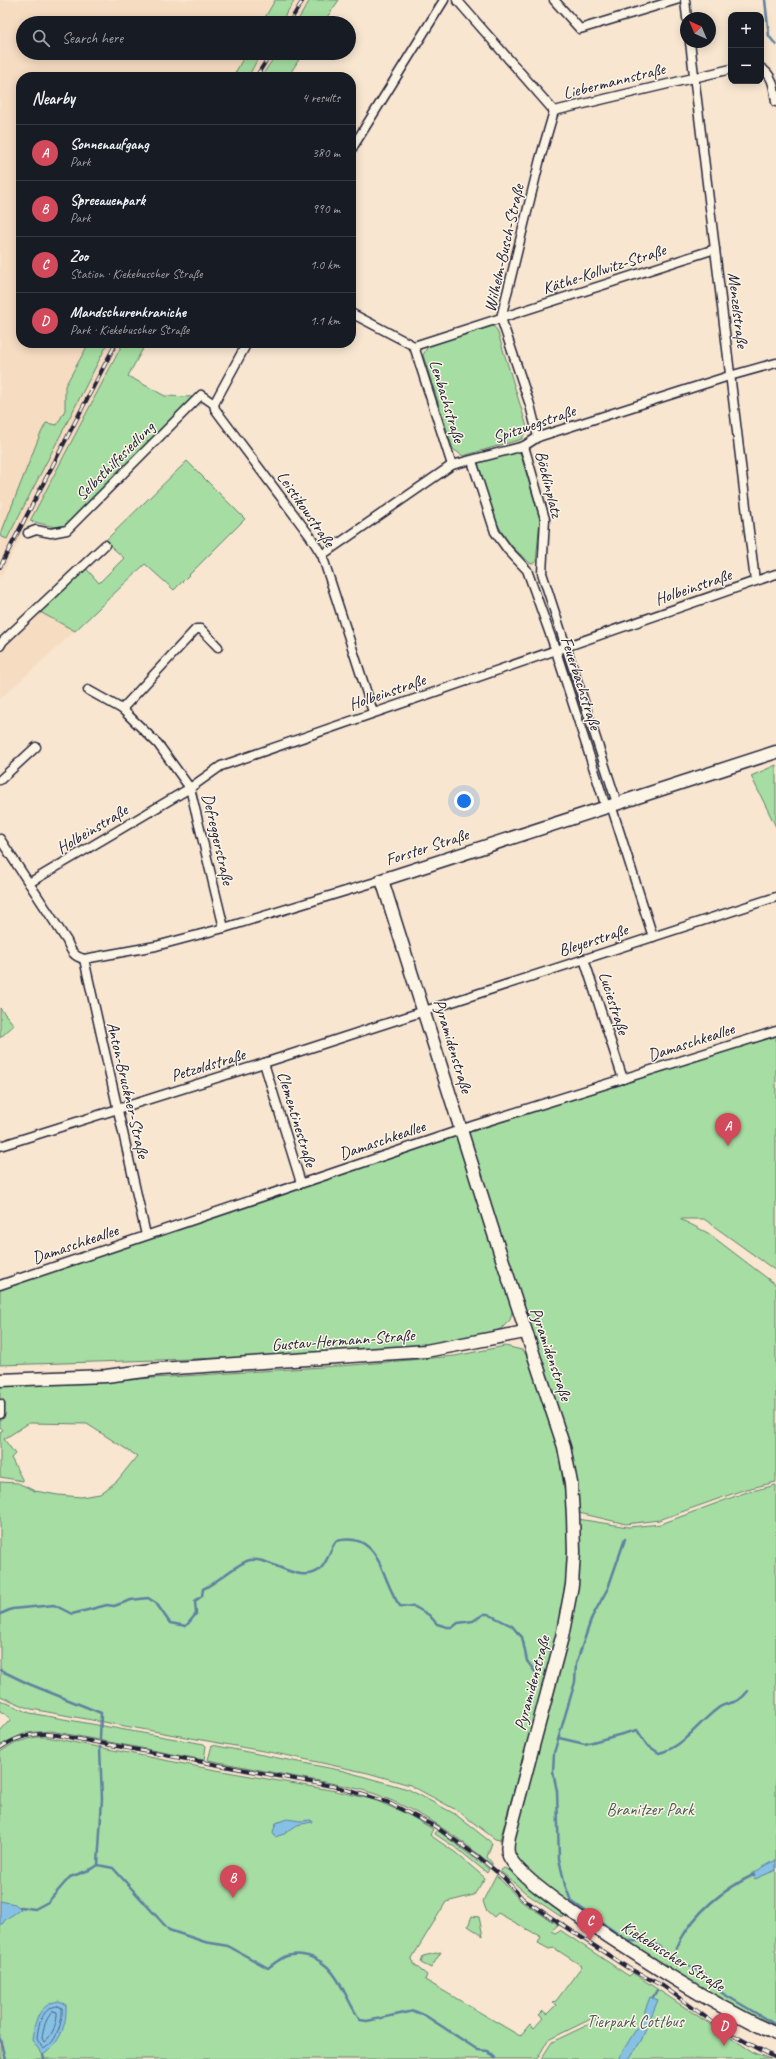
<!DOCTYPE html>
<html lang="en">
<head>
<meta charset="utf-8">
<style>
	body { margin:0; font-family:Caveat,sans-serif; background:#20242c; color:#f1f3f6 }
	.controls { position:absolute; right:12px; top:12px; display:grid; overflow:hidden; border-radius:8px; box-shadow:0 2px 10px #0003 }
	.controls button { width:36px; height:36px; display:grid; place-items:center; padding:0; border:0; border-bottom:1px solid #363941; background:#171b24; color:#f1f3f6; font:20px sans-serif }
	.compass { position:absolute; left:680px; top:12px; width:36px; height:36px; border-radius:50%; background:#171b24; box-shadow:0 2px 10px #0003; rotate:316deg }
	.you { position:absolute; left:464px; top:801px; width:14px; height:14px; margin:-10px; border:3px solid #fff; border-radius:50%; background:#1a73e8; box-shadow:0 0 0 6px #1a73e833 }
	.badge { display:grid; place-items:center; width:26px; height:26px; border-radius:50%; background:#d1495b; color:#fff; font-size:13px; font-weight:700 }
	.pin { position:absolute; translate:-50% -33px; filter:drop-shadow(0 1px 2px #0008) }
	.pin::after { content:''; position:absolute; top:21px; width:14px; height:12px; background:inherit; clip-path:polygon(0 0,100% 0,50% 100%) }
	.list { margin:0; padding:0; list-style:none }
	h2 { display:flex; justify-content:space-between; align-items:center; height:52px; margin:0; padding:0 16px; font-size:17px }
	h2 small { font-size:13px; font-weight:400; color:#9ea1a6 }
	.list li { display:grid; grid-template-columns:26px 1fr auto; gap:12px; align-items:center; box-sizing:border-box; height:56px; padding:0 16px; border-top:1px solid #363941 }
	.list b { display:block; font-size:15px; white-space:nowrap }
	.list p { margin:0; font-size:13px; white-space:nowrap; color:#9ea1a6 }
	.list em { font-size:13px; font-style:normal; color:#9ea1a6 }
	.icon { flex:none; width:22px; height:22px; fill:none; stroke:currentColor; stroke-width:2; stroke-linecap:round; stroke-linejoin:round }
	.map { position:relative; flex:none; width:776px; height:2059px; overflow:hidden }
	.search { position:absolute; background:#171b24; box-shadow:0 2px 10px #0003; left:16px; top:16px; width:340px; height:44px; display:flex; align-items:center; gap:10px; box-sizing:border-box; padding:0 14px; border-radius:22px; color:#9ea1a6; font-size:15px }
	.panel { position:absolute; background:#171b24; box-shadow:0 2px 10px #0003; left:16px; top:72px; width:340px; height:276px; border-radius:16px }
	.map>svg:first-child { display:block }
</style>
</head>
<body>
<div class="map">
<svg width="776" height="2059" viewBox="0 0 776 2059">
	<rect width="100%" height="100%" fill="#f8e6d0"/>
	<filter id="ink" filterUnits="userSpaceOnUse"><feTurbulence type="fractalNoise" baseFrequency=".025" numOctaves="2"/><feDisplacementMap in="SourceGraphic" scale="8" xChannelSelector="R" yChannelSelector="G"/><feConvolveMatrix kernelMatrix="1 2 1 2 8 2 1 2 1" color-interpolation-filters="sRGB"/></filter>
	<g filter="url(#ink)">
		<g fill="#f6dcc1">
			<path d="M0 0H275L262 23H23V53H246L233 77H21V343H89L65 386V410L57 425 46 424 39 437 1 536 7 539 108 343H123L0 578V510L3 503 0 501Z"/>
			<path d="M295 0H310L296 23H280Z"/>
			<path d="M261 53H277L261 77H248Z"/>
			<path d="M38 611 75 631 0 699V650L5 641Z"/>
		</g>
		<g fill="#a5dda2" stroke="#64806e">
			<path d="M275 0H295L280 23H262Z"/>
			<path d="M310 0H339L323 23H296Z"/>
			<path d="M246 53H261L248 77H233Z"/>
			<path d="M277 53H303L288 77H261Z"/>
			<path d="M493 326 497 330 527 427 522 439 463 456 453 449 423 355 428 346Z"/>
			<path d="M89 343H108L7 539 0 536 39 437 46 423 57 425 65 410V386Z"/>
			<path d="M123 343H146L128 376 165 396 193 397 65 526 55 527 30 521Z"/>
			<path d="M519 449 540 519 536 562 531 564C520 554 509 545 502 532 489 511 485 485 478 462Z"/>
			<path d="M187 461 245 519 174 590 145 564 75 631 38 611 84 566 99 583 124 558 105 541Z"/>
			<path d="M776 765V827L751 776Z"/>
			<path d="M0 1008 14 1025 0 1038Z"/>
			<path d="M776 1036V1271L704 1219H680L708 1233 776 1285V1482L743 1490 659 1520 626 1524 579 1513 572 1450 467 1133Z"/>
			<path d="M458 1136 513 1308 510 1320 502 1328 492 1333 428 1345 348 1354 0 1365V1288Z"/>
			<path d="M505 1346 522 1350 531 1361 557 1443 568 1514 567 1574 557 1637 500 1840 495 1839 458 1811 410 1785 368 1773 285 1755 31 1709 0 1696V1482L18 1483 35 1491 58 1495 81 1497 100 1494 117 1481 137 1456 87 1424 29 1423 4 1439 15 1454 11 1458 23 1481 0 1477V1432L3 1430 0 1427V1384L77 1383 353 1365 455 1356Z"/>
			<path d="M776 1485V2030L683 1978 555 1896 520 1865C514 1856 513 1848 513 1837L566 1637 578 1519 628 1527 661 1524 744 1493Z"/>
			<path d="M0 1700 30 1713 204 1744 206 1746 204 1760 51 1731 25 1733 0 1746V1731L10 1720 9 1717 0 1711Z"/>
			<path d="M36 1737H47L205 1768 336 1791 375 1800 407 1814 433 1829 430 1835 456 1853 485 1878 474 1895 446 1902 412 1958 413 1964 427 1975 425 1980 520 2036 530 2024 534 2028 543 2018 539 2015 543 2011 547 2014 556 2005 552 2002 556 2001 582 1966 554 1948 549 1949 538 1943 541 1937 498 1913 494 1917 486 1910 483 1901 496 1875 522 1902 558 1925 551 1931 555 1933 560 1930 629 1976 633 1973 725 2034 753 2052 771 2059H541L552 2042 596 2021 595 2017 548 2040 537 2059H0V1752L14 1743Z"/>
			<path d="M212 1745 344 1771 408 1789 455 1814 492 1843 487 1857 492 1863V1865C457 1836 420 1811 378 1795 356 1787 331 1783 307 1779 274 1773 241 1766 208 1760Z"/>
			<path d="M437 1830 489 1869 487 1873 459 1850 435 1834Z"/>
			<path d="M504 1868 513 1872 546 1897 549 1903 564 1916 563 1918 527 1894 500 1871Z"/>
			<path d="M472 1916 479 1917 483 1936 468 1926Z"/>
			<path d="M441 1952 431 1968 421 1963 423 1956Z"/>
		</g>
		<g fill="#86c1e5" stroke="#5e81a1">
			<path d="M287 1819 300 1821 311 1820 312 1822 297 1825 284 1834 275 1837 273 1832 276 1823Z"/>
			<path d="M776 1860V1870L755 1879 751 1874Z"/>
			<path d="M0 1901 15 1904 21 1909 5 1920 0 1927Z"/>
			<path d="M650 1997 658 2000 641 2041 629 2059H618L641 2021Z"/>
			<path d="M59 2001 66 2005C67 2025 60 2043 43 2055L32 2040C34 2022 39 2004 59 2001Z"/>
		</g>
		<g fill="none" stroke-linecap="round" stroke-linejoin="round">
			<g stroke="#4a627f" stroke-width="1">
				<path d="M58 2006 62 2008C63 2022 56 2044 43 2049L37 2039C38 2025 42 2007 58 2006Z"/>
				<path d="M53 2011 57 2012C58 2021 52 2037 44 2042L42 2038C43 2028 46 2018 53 2011Z"/>
			</g>
			<g stroke="#5e81a1" stroke-width="2.5">
				<path d="M765 0 769 36 776 45"/>
				<path d="M625 1539 608 1588 592 1617 576 1664 575 1682 554 1753 553 1772 557 1791 559 1859 565 1885 571 1901 628 1941H647L658 1946 674 1958 703 1973 722 1993 776 2025"/>
				<path d="M0 1614 12 1609 54 1605 72 1614 107 1605 114 1606 131 1600 148 1598 156 1603 170 1623 186 1626 196 1614 195 1601 202 1596 203 1589C217 1583 237 1563 250 1560 268 1556 299 1585 319 1570 328 1563 329 1550 336 1541 382 1530 380 1580 400 1606L415 1607 429 1615 437 1624 447 1627H453L458 1623 473 1621 484 1614H488L512 1626 517 1632 522 1637 527 1661 536 1673"/>
				<path d="M0 1670 29 1684 101 1713 100 1739"/>
				<path d="M559 1738 585 1744 637 1730 647 1745 659 1753C684 1747 697 1724 717 1709 728 1700 736 1707 748 1691"/>
				<path d="M98 1865 113 1868 169 1930 205 1942 228 1946 268 1968C274 1964 280 1958 287 1956 293 1954 301 1954 308 1956 338 1964 344 1997 360 2020L367 2021 414 2011 426 2016 478 2050 488 2051 495 2058"/>
				<path d="M20 1907 35 1909 48 1902 70 1877 92 1869 98 1865 102 1799 100 1747"/>
				<path d="M671 1961C675 1955 676 1948 680 1941 697 1910 724 1889 755 1874"/>
				<path d="M653 1997 657 1990"/>
				<path d="M0 2039 5 2059"/>
				<path d="M43 2055 44 2059"/>
			</g>
			<g stroke="#22223b" stroke-width="11">
				<g id="street">
					<path d="M457 0 554 111"/>
					<path d="M554 0 580 29 676 0"/>
					<path d="M685 0 687 18"/>
					<path d="M690 42 755 581"/>
					<path d="M761 68C774 76 774 89 776 102"/>
					<path d="M554 111 731 69"/>
					<path d="M351 150 444 0"/>
					<path d="M351 313 414 346 452 465"/>
					<path d="M414 346 715 249"/>
					<path d="M214 404 215 409 310 536 322 555 373 712"/>
					<path d="M214 404 247 343"/>
					<path d="M538 437 530 405 501 318 540 159 554 111"/>
					<path d="M524 446 545 519 542 573 617 803"/>
					<path d="M472 461 495 532 508 550 527 570 556 651 606 807"/>
					<path d="M28 533 36 530 51 533 67 530 201 395 214 404"/>
					<path d="M322 555 452 465 524 446 538 437 726 377 776 363"/>
					<path d="M0 646 3 641 105 545"/>
					<path d="M88 690 122 709 158 744 190 788 224 928"/>
					<path d="M122 709 196 629H201L218 647"/>
					<path d="M0 780 36 747"/>
					<path d="M611 805 653 937"/>
					<path d="M0 839 67 941C71 951 73 956 84 959L156 946 224 928 382 880"/>
					<path d="M29 883 190 788 221 766 776 574"/>
					<path d="M84 959 146 1235"/>
					<path d="M584 959 623 1079"/>
					<path d="M264 1063 301 1183"/>
					<path d="M0 1146 264 1063 776 897"/>
					<path d="M0 1285 475 1125 776 1031"/>
					<path d="M0 1404V1414"/>
				</g>
			</g>
			<g stroke="#22223b" stroke-width="15">
				<g id="secondary">
					<path d="M776 752 382 880 492 1228 564 1447 571 1483 573 1516 574 1552 572 1585 562 1637 509 1836C508 1843 506 1850 509 1856 519 1877 566 1908 585 1921 647 1962 709 2003 776 2034"/>
					<path d="M0 1380 106 1376 160 1369 426 1351 525 1332"/>
				</g>
			</g>
			<use href="#street" stroke="#fcf5e5" stroke-width="8"/>
			<use href="#secondary" stroke="#fcf5e5" stroke-width="12"/>
			<g stroke="#22223b" stroke-width="4">
				<g id="rail">
					<path d="M289 23 303 0"/>
					<path d="M256 77 271 53"/>
					<path d="M0 567 116 343"/>
					<path d="M0 1748C17 1736 37 1732 57 1735L337 1787 387 1802 436 1827 480 1858 504 1878 523 1899 628 1968 663 1986 722 2029 776 2058"/>
				</g>
			</g>
			<use href="#rail" stroke="#fcf5e5" stroke-width="2.5" stroke-dasharray="8" stroke-linecap="butt"/>
		</g>
	</g>
	<g text-anchor="middle" dominant-baseline="central" stroke-width="3" stroke-linejoin="round" paint-order="stroke">
		<g font-size="17" fill="#22223b" stroke="#fcf5e5">
			<text transform="translate(614 81) rotate(-14)">Liebermannstraße</text>
			<text transform="translate(504 248) rotate(-77)">Wilhelm-Busch-Straße</text>
			<text transform="translate(604 269) rotate(-18)">Käthe-Kollwitz-Straße</text>
			<text transform="translate(738 310) rotate(83)">Menzelstraße</text>
			<text transform="translate(447 401) rotate(73)">Lenbachstraße</text>
			<text transform="translate(534 424) rotate(-19)">Spitzwegstraße</text>
			<text transform="translate(115 461) rotate(-45)">Selbsthilfesiedlung</text>
			<text transform="translate(549 484) rotate(76)">Böcklinplatz</text>
			<text transform="translate(306 509) rotate(55)">Leistikowstraße</text>
			<text transform="translate(693 587) rotate(-19)">Holbeinstraße</text>
			<text transform="translate(581 683) rotate(72)">Feuerbachstraße</text>
			<text transform="translate(387 692) rotate(-19)">Holbeinstraße</text>
			<text transform="translate(92 829) rotate(-31)">Holbeinstraße</text>
			<text transform="translate(218 839) rotate(77)">Defreggerstraße</text>
			<text transform="translate(427 847) rotate(-18)">Forster Straße</text>
			<text transform="translate(593 940) rotate(-18)">Bleyerstraße</text>
			<text transform="translate(614 1003) rotate(72)">Luciestraße</text>
			<text transform="translate(691 1042) rotate(-18)">Damaschkeallee</text>
			<text transform="translate(453 1046) rotate(73)">Pyramidenstraße</text>
			<text transform="translate(208 1065) rotate(-17)">Petzoldstraße</text>
			<text transform="translate(128 1090) rotate(77)">Anton-Bruckner-Straße</text>
			<text transform="translate(297 1119) rotate(73)">Clementinestraße</text>
			<text transform="translate(382 1140) rotate(-19)">Damaschkeallee</text>
			<text transform="translate(75 1244) rotate(-19)">Damaschkeallee</text>
			<text transform="translate(343 1340) rotate(-4)">Gustav-Hermann-Straße</text>
			<text transform="translate(551 1354) rotate(71)">Pyramidenstraße</text>
			<text transform="translate(532 1683) rotate(-75)">Pyramidenstraße</text>
			<text transform="translate(673 1956) rotate(32)">Kiekebuscher Straße</text>
		</g>
		<g font-size="17" fill="#495a5a" stroke="#fcf5e5">
			<text x="650" y="1809">Branitzer Park</text>
			<text x="635" y="2021">Tierpark Cottbus</text>
		</g>
	</g>
</svg>
<div class="controls">
<button>+</button>
<button>−</button>
</div>
<svg class="compass" viewBox="-18 -18 36 36"><path d="M0-13l5 13h-10z" fill="#e53935"/><path d="M0 13l5-13h-10z" fill="#9ea1a6"/></svg>
<div class="you"></div>
<div class="pin badge" style="left:728px;top:1146px">A</div>
<div class="pin badge" style="left:233px;top:1898px">B</div>
<div class="pin badge" style="left:590px;top:1941px">C</div>
<div class="pin badge" style="left:724px;top:2046px">D</div>
<div class="search"><svg class="icon" aria-label="search" viewBox="0 0 24 24"><circle cx="10" cy="10" r="6"/><path d="M15 15l6 6"/></svg>Search here</div>
<section class="panel">
<h2>Nearby<small>4 results</small></h2>
<ul class="list">
<li><span class="badge">A</span><div><b>Sonnenaufgang</b><p>Park</p></div><em>380 m</em></li>
<li><span class="badge">B</span><div><b>Spreeauenpark</b><p>Park</p></div><em>990 m</em></li>
<li><span class="badge">C</span><div><b>Zoo</b><p>Station · Kiekebuscher Straße</p></div><em>1.0 km</em></li>
<li><span class="badge">D</span><div><b>Mandschurenkraniche</b><p>Park · Kiekebuscher Straße</p></div><em>1.1 km</em></li>
</ul>
</section>
</div>
</body>
</html>
